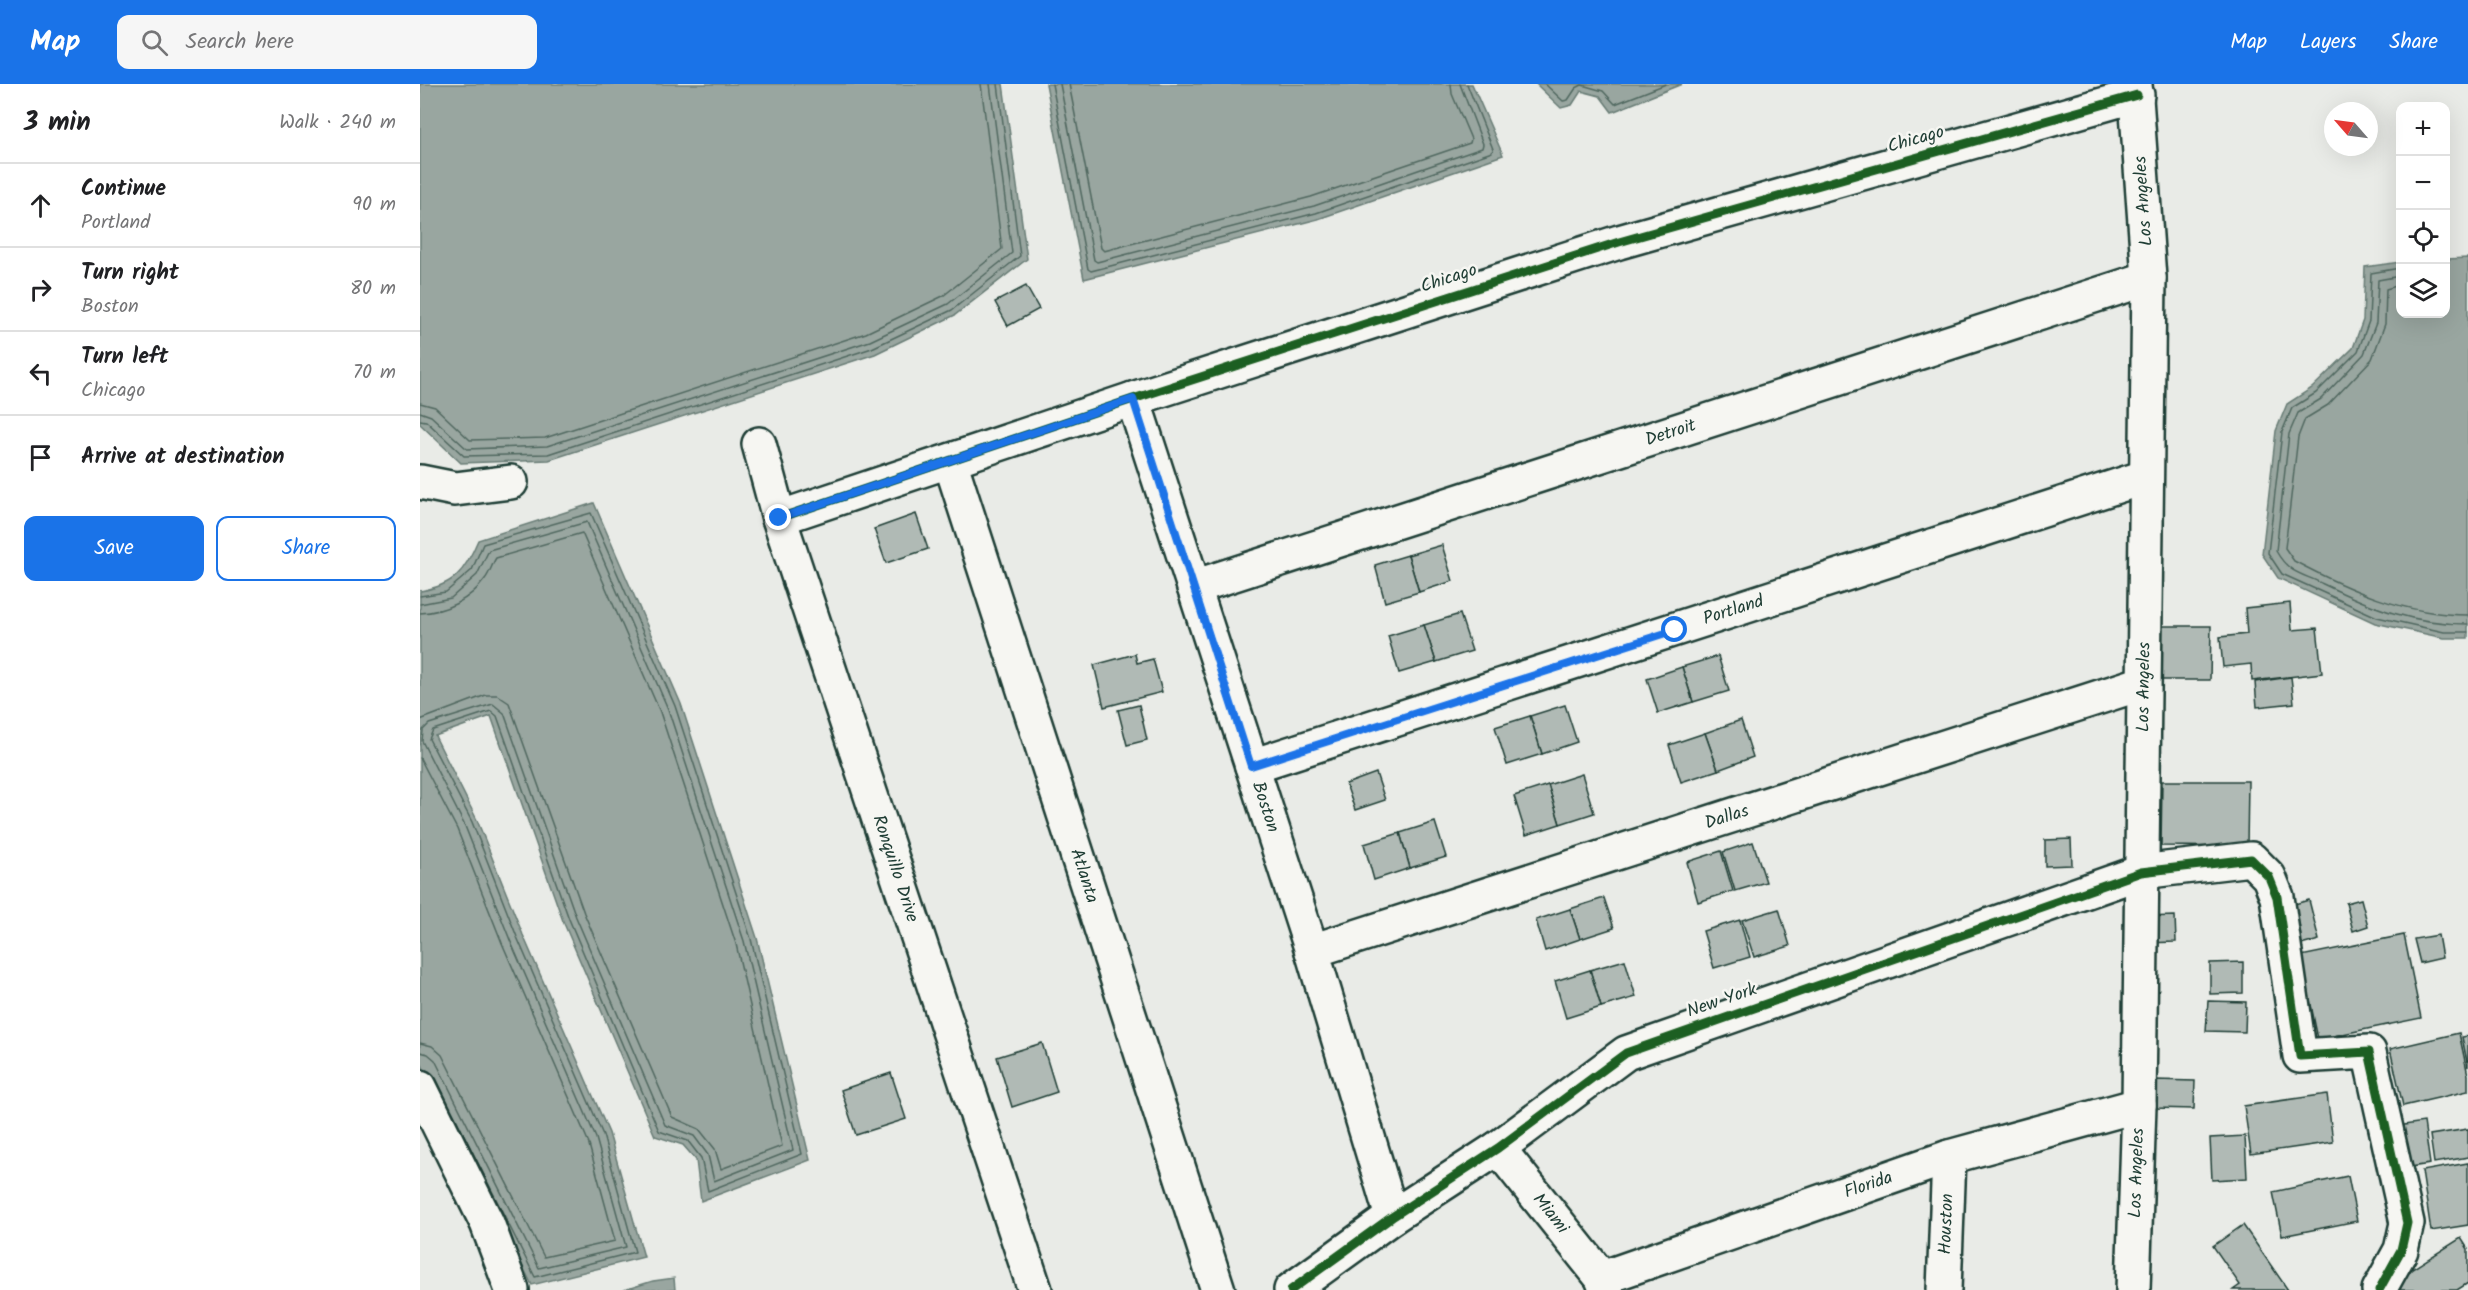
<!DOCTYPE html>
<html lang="en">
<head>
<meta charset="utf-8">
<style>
	body { margin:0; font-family:Kalam,sans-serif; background:#f6f6f6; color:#202124 }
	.controls { position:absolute; right:18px; top:18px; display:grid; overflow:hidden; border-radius:12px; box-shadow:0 6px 24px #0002 }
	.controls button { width:54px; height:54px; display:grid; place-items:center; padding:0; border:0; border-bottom:2px solid #e0e0e0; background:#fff; color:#202124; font:30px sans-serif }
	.compass { position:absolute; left:1904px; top:18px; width:54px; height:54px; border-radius:50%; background:#fff; box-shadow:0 6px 24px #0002; rotate:298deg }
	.stop { position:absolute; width:18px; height:18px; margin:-14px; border:4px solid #1a73e8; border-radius:50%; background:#fff }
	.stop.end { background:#1a73e8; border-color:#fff; box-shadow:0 2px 6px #0008 }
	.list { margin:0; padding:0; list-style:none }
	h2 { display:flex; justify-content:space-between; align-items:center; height:78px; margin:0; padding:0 24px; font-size:26px }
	h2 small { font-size:20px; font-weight:400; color:#757577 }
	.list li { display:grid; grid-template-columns:39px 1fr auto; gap:18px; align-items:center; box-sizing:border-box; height:84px; padding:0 24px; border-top:2px solid #e0e0e0 }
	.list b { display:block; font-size:22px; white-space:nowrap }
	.list p { margin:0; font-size:20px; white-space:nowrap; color:#757577 }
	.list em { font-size:20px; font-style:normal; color:#757577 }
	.actions { display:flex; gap:12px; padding:18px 24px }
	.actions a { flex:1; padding:14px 0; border:2px solid #1a73e8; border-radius:12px; text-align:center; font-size:21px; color:#1a73e8 }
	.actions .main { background:#1a73e8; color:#fff }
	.icon { flex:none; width:33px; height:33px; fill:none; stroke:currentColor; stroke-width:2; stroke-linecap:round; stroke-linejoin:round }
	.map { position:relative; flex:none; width:2048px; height:1206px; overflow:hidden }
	header { display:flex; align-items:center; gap:36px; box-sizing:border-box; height:84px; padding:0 30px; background:#1a73e8; color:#fff }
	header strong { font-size:28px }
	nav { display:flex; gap:33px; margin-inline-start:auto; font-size:21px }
	.search { width:420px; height:54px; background:#f6f6f6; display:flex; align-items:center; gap:15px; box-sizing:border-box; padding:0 21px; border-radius:12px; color:#757577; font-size:22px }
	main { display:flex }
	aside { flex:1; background:#fff }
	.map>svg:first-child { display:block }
</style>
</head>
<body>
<header>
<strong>Map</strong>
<div class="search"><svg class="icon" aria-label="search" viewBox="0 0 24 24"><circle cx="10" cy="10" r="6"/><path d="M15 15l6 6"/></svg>Search here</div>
<nav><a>Map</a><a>Layers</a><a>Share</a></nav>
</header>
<main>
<aside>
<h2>3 min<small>Walk · 240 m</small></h2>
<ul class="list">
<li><svg class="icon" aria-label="ahead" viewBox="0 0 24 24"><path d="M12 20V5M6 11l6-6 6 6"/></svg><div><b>Continue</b><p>Portland</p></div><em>90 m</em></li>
<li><svg class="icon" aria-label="right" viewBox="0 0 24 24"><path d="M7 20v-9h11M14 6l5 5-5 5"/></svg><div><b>Turn right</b><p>Boston</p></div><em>80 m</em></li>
<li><svg class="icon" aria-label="left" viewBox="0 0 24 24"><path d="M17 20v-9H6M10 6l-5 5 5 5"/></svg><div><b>Turn left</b><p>Chicago</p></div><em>70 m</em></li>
<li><svg class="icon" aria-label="arrive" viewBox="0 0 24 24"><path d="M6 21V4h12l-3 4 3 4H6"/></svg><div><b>Arrive at destination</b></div></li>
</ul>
<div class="actions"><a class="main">Save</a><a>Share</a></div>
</aside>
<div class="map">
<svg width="2048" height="1206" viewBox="0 0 2048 1206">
	<rect width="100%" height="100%" fill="#e9ebe7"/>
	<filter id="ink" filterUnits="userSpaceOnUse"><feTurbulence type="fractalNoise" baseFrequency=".0167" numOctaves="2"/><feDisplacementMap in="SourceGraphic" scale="12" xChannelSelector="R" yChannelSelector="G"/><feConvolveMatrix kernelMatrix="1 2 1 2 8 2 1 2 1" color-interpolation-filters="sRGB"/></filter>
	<g filter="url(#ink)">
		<g fill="#99a6a0" stroke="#687c75" stroke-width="1.5">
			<path d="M0 0H583L607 175 535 231 455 270 129 376 41 379 0 340Z"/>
			<path d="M626 0H1052L1083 71 898 135 664 195Z"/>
			<path d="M1116 0H1262L1192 28 1180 12 1161 7 1152 21 1141 24Z"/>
			<path d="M2048 174V554H2024L1955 539 1858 494 1842 470 1856 347 1867 320 1892 304 1933 264 1943 236 1945 183 1980 178V230H2026V175Z"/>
			<path d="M174 419 261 620 337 854 390 1076 281 1117 276 1076 263 1061 235 1052 143 837 71 632 15 652 57 736 103 851 189 1049 224 1173 112 1201 0 977V507C35 501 45 487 58 456Z"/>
			<path d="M254 1194 255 1206H204L233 1197Z"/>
		</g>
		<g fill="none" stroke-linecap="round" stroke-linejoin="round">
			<g stroke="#50675f" stroke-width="1.5">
				<path d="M632 0 668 185 671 187 896 129 1072 68 1073 65 1047 0"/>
				<path d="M640 0 674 176 677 178 894 122 1062 64 1063 60 1040 0"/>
				<path d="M649 0 681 164 684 167 891 113 1050 59 1051 55 1032 10 1031 0"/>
				<path d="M1125 0 1143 17 1148 16 1156 4 1162 1 1183 7 1195 20 1246 0"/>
				<path d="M1980 184 1951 189 1949 237 1938 267 1896 309 1872 324 1862 348 1848 469 1862 490 1957 533 2024 548H2048"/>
				<path d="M1980 192 1958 196 1956 239 1944 270 1901 315 1878 329 1869 350 1856 467C1869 490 1881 489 1903 500 1953 524 1992 540 2048 540"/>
				<path d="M1980 201 1966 205 1965 240 1952 275 1908 321 1885 335 1878 353 1865 464 1874 477C1929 506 1985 531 2048 531"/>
				<path d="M0 319 15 323 50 356 125 354 446 249 523 212 582 165 561 0"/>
				<path d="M0 328 11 332 47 365 127 362 450 257 528 220 592 169 570 0"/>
				<path d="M0 336 6 337 44 372 128 370 452 264 532 226 600 172 578 0"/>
				<path d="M0 512 26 508 52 486 63 460 171 429 255 622 331 855 382 1070 288 1107 281 1074 268 1057 239 1047 149 835 77 632 71 627 13 646 9 655 52 738 97 853 183 1051 215 1168 115 1193 34 1031"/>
				<path d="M0 520 31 514 57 491 69 466 167 438 248 625 324 857 373 1066 294 1097 288 1071 274 1052 245 1041 156 833 84 629 73 620 9 640 3 646 2 657 45 742 90 856 176 1054 206 1163 119 1184 15 976 8 970 0 968"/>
				<path d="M0 529C25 528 50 516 65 495 70 489 72 480 76 474L162 449 240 628 316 860 362 1062 301 1085 295 1065 279 1045 252 1033 164 829 89 619 77 611H66L0 636"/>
				<path d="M0 674 37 745 82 859 168 1057 195 1157 124 1173 22 971 12 962 0 959"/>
			</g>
		</g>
		<g fill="#b0bab5" stroke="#1f3d34" stroke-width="1.5">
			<path d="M606 202 619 225 588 242 575 218Z"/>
			<path d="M496 430 508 465 466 479 454 445Z"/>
			<path d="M1022 461 1033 497 999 508 988 471Z"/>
			<path d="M988 471 999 508 965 518 955 481Z"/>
			<path d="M1870 519 1872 546 1897 544 1902 589 1832 597 1831 580 1803 583 1800 553 1827 550 1825 524Z"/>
			<path d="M1040 530 1052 567 1016 578 1004 541Z"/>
			<path d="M1004 541 1016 578 979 589 968 552Z"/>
			<path d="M1734 542H1791L1790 596H1733Z"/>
			<path d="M715 570 717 579 733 575 742 608 684 623 674 581Z"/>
			<path d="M1298 572 1309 607 1273 618 1262 583Z"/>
			<path d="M1262 583 1273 618 1238 629 1227 595Z"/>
			<path d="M1871 593 1874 619 1837 623 1835 598Z"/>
			<path d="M719 621 727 656 707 661 698 626Z"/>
			<path d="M1145 621 1157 658 1122 670 1110 632Z"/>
			<path d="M1110 632 1122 670 1087 681 1075 643Z"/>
			<path d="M1321 636 1333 673 1298 686 1285 649Z"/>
			<path d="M1285 649 1298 686 1261 698 1249 661Z"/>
			<path d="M956 689 965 716 935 726 926 700Z"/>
			<path d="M1162 690 1174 729 1140 740 1128 701Z"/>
			<path d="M1742 697H1828L1827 763 1741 762Z"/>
			<path d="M1128 701 1140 740 1106 751 1094 712Z"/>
			<path d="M1015 738 1026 773 990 784 980 749Z"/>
			<path d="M980 749 990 784 954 796 944 760Z"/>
			<path d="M1651 755 1652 781 1625 782V756Z"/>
			<path d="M1333 758 1346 798 1315 807 1303 768Z"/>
			<path d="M1301 767 1313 807 1278 818 1267 778Z"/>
			<path d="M1184 814 1194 844 1160 855 1150 825Z"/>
			<path d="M1941 815 1948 842 1933 847 1926 819Z"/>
			<path d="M1889 816 1899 856 1881 861 1871 821Z"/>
			<path d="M1150 825 1160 855 1125 867 1116 836Z"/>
			<path d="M1359 825 1370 862 1334 873 1322 836Z"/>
			<path d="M1755 832 1756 858 1724 859 1723 833Z"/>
			<path d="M1320 836 1330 873 1294 884 1283 847Z"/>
			<path d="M1984 851 2001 934 1898 955 1881 872Z"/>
			<path d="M2018 851 2022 874 2000 879 1994 855Z"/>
			<path d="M1205 876 1216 913 1181 923 1170 886Z"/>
			<path d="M1823 878V909L1790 910V879Z"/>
			<path d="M1170 886 1181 923 1146 934 1135 897Z"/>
			<path d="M1788 917 1826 918 1825 948 1786 947Z"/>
			<path d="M2039 949 2048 991V1007L1983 1022 1970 965Z"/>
			<path d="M2048 952V983L2042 953Z"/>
			<path d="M622 959 637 1008 592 1023 577 973Z"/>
			<path d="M471 989 486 1035 436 1051 421 1006Z"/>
			<path d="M1735 996 1775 997 1774 1025 1734 1024Z"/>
			<path d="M1907 1010 1913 1058 1831 1070 1824 1022Z"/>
			<path d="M2004 1038 2010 1080 1977 1085 1971 1043Z"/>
			<path d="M2048 1045V1073L2014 1079 2010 1051Z"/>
			<path d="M1825 1052 1827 1094 1792 1096 1790 1054Z"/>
			<path d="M2048 1079V1141L2011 1147 2002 1087Z"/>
			<path d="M1928 1092 1937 1137 1862 1152 1853 1108Z"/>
			<path d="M1823 1141 1868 1206H1813L1820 1201 1793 1162Z"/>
			<path d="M2041 1154 2048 1165V1199L2037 1206H1970L1967 1201Z"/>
		</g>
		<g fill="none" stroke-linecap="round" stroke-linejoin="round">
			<g stroke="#1f3d34" stroke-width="38">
				<g id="minor">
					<path id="s1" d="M713 315 892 867 972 1133"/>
					<path id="s2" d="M339 360 359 434 615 1206"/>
					<path id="s3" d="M530 377 798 1206"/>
					<path d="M0 398 35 405 91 398"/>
					<path d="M359 434 713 315 1199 158 1717 11"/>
					<path id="s4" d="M774 503 1729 194"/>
					<path id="s5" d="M832 682 1725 393"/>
					<path id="s6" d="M892 867 1723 599"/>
					<path d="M0 1003 67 1139 92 1206"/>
					<path id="s7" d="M1078 1064 1182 1194 1186 1206"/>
					<path id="s8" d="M1182 1194 1529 1073 1719 1021"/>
					<path d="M871 1206 972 1133 1078 1064 1206 969 1721 788 1831 775 1849 793 1857 813 1880 972 1949 968 1987 1139 1981 1166 1959 1206"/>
					<path id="s9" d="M1524 1206 1529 1073"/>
					<path id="s10" d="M1713 1206 1719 1021 1729 194 1715 0"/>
				</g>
			</g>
			<use href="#minor" stroke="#f6f6f2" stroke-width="33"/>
			<g stroke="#f6f6f2" stroke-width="13">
				<g id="cycleway">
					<path d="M359 434 713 315 1199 158 1717 11"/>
					<path d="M871 1206 972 1133 1078 1064 1206 969 1721 788 1831 775 1849 793 1857 813 1880 972 1949 968 1987 1139 1981 1166 1959 1206"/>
				</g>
			</g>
			<use href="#cycleway" stroke="#1b5e20" stroke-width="9"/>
		</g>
	</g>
	<g fill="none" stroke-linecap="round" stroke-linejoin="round" filter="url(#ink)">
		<path stroke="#1a73e8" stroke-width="8" d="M359 434 713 315 831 682 1255 546"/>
	</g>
	<g text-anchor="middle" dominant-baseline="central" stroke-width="5" stroke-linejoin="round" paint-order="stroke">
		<g font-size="18" fill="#1f3d34" stroke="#f6f6f2">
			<text transform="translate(1496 56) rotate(-16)">Chicago</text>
			<text transform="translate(1724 117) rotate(-94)">Los Angeles</text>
			<text transform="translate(1029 195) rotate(-18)">Chicago</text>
			<text stroke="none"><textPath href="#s4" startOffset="501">Detroit</textPath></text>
			<text stroke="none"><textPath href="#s5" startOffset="506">Portland</textPath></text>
			<text stroke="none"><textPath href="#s10" startOffset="603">Los Angeles</textPath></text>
			<text stroke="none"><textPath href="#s1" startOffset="429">Boston</textPath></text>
			<text stroke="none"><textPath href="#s6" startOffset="436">Dallas</textPath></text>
			<text stroke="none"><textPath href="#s2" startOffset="446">Ronquillo Drive</textPath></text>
			<text stroke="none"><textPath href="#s3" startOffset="436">Atlanta</textPath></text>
			<text transform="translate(1302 917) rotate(-19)">New York</text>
			<text stroke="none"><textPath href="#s10" startOffset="117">Los Angeles</textPath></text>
			<text stroke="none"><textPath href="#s8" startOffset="282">Florida</textPath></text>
			<text stroke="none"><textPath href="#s7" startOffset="84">Miami</textPath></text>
			<text stroke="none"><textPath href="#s9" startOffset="66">Houston</textPath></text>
		</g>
	</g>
</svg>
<div class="controls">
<button>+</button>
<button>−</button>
<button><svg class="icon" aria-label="locate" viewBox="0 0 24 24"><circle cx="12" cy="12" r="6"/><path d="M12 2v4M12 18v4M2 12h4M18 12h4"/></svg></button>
<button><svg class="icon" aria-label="layers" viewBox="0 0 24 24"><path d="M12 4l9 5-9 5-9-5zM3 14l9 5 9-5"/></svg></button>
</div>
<svg class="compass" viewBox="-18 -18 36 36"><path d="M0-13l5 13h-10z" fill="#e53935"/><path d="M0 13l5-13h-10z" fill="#757577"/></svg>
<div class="stop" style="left:1255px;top:546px"></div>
<div class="stop end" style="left:359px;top:434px"></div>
</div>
</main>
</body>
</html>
